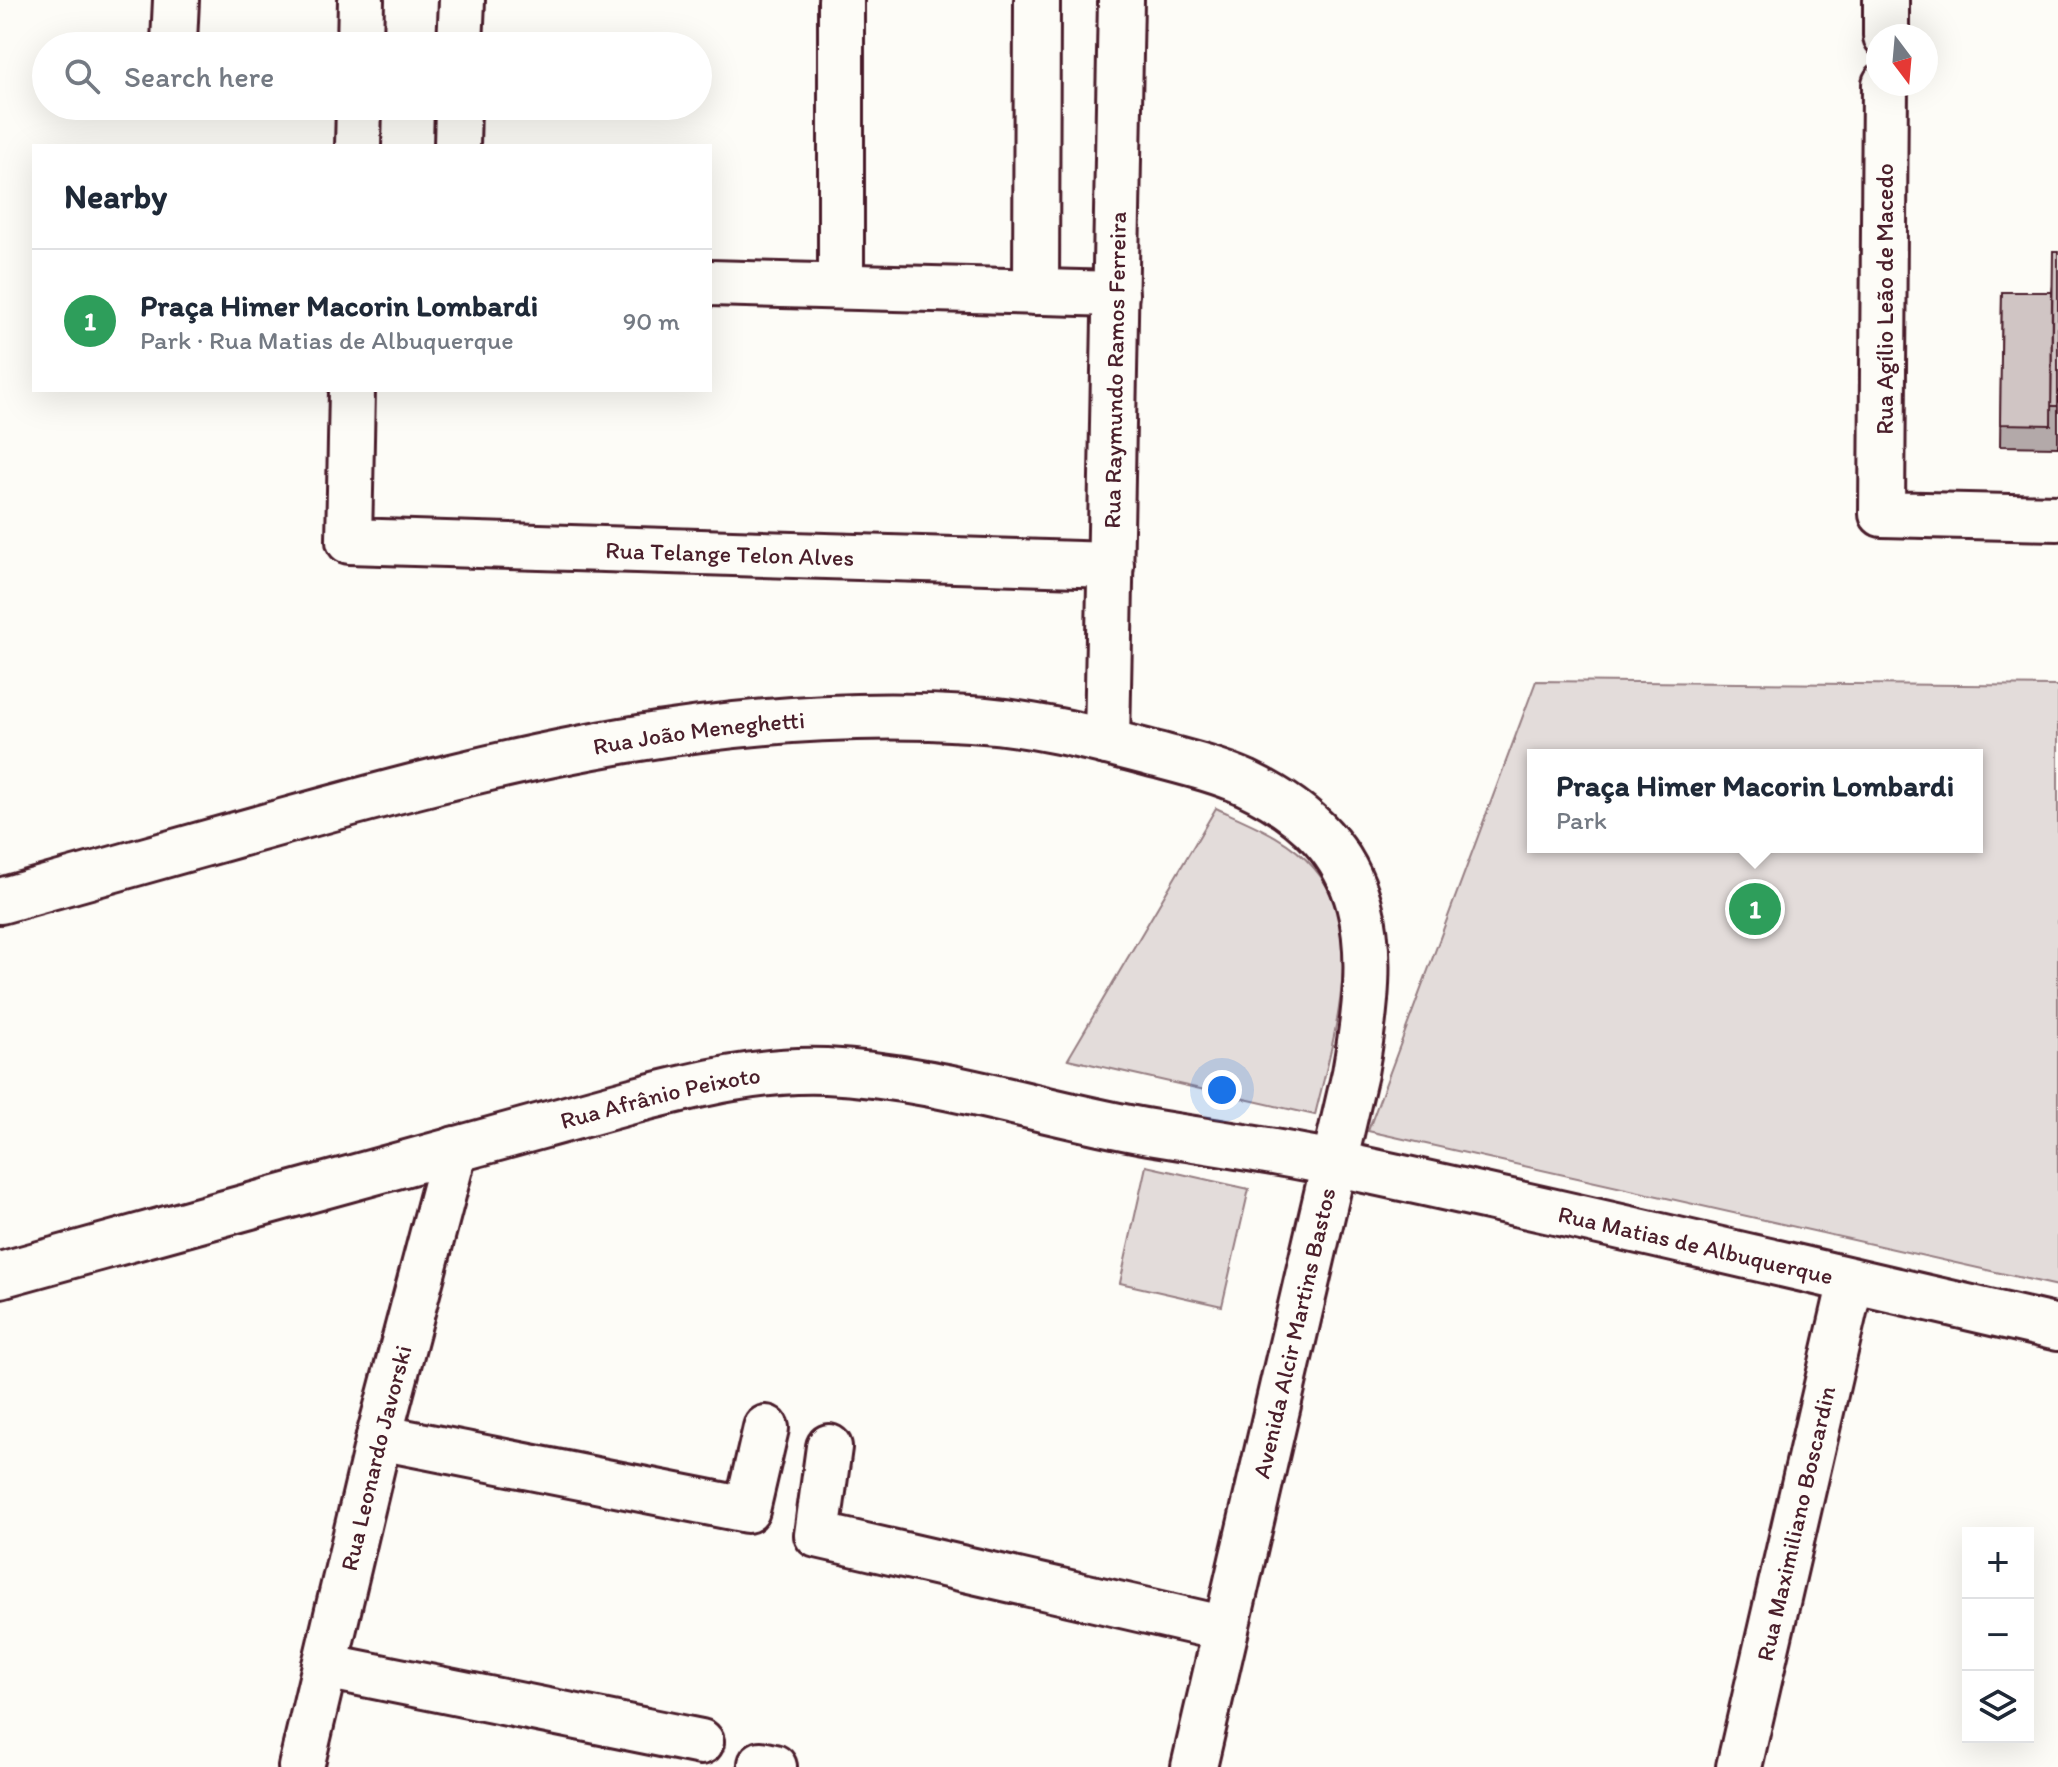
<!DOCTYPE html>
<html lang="en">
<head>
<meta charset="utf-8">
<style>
	body { margin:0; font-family:Itim,sans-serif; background:#f6f6f7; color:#1f2937 }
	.controls { position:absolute; right:24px; bottom:24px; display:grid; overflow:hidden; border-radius:0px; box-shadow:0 8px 32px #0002 }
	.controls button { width:72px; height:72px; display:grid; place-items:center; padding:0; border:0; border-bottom:2px solid #e0e1e3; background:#fff; color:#1f2937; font:40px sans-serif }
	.compass { position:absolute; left:1866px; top:24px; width:72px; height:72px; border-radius:50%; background:#fff; box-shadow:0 8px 32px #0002; rotate:164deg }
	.you { position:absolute; left:1222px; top:1090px; width:28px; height:28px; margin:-20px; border:6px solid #fff; border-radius:50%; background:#1a73e8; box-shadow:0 0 0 12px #1a73e833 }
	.badge { display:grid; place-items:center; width:52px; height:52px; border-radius:50%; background:#4a1f2b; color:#fff; font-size:26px; font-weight:700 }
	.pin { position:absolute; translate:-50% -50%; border:4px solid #fff; box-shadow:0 2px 8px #0006 }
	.popup { position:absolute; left:1527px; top:749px; width:456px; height:104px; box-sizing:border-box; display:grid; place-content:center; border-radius:0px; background:#fff; filter:drop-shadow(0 2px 6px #0005); font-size:26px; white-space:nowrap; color:#747a83 }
	.popup b { font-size:30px; color:#1f2937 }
	.popup::after { content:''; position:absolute; left:50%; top:100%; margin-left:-16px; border:16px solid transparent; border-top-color:#fff }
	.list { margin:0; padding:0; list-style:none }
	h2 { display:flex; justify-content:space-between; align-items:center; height:104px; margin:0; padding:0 32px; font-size:34px }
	h2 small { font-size:26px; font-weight:400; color:#747a83 }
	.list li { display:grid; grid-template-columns:52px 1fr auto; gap:24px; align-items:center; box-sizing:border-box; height:144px; padding:0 32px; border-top:2px solid #e0e1e3 }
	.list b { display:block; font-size:30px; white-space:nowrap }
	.list p { margin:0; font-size:26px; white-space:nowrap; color:#747a83 }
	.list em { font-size:26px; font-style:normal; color:#747a83 }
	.icon { flex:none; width:44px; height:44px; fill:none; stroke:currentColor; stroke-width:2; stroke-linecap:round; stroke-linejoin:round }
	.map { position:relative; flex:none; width:2058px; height:1767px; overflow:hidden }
	.search { position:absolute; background:#fff; box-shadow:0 8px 32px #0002; left:32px; top:32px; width:680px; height:88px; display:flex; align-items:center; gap:20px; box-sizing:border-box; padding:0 28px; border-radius:44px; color:#747a83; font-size:30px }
	.panel { position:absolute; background:#fff; box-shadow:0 8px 32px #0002; left:32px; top:144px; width:680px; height:248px; border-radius:0px }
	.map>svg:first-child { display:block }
</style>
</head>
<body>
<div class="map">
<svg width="2058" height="1767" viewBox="0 0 2058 1767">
	<rect width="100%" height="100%" fill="#fdfcf7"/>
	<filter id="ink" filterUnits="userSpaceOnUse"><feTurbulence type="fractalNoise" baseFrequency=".0125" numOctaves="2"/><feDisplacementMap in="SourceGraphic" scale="16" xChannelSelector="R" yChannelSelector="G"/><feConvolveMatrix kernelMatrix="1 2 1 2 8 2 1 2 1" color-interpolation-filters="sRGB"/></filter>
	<g filter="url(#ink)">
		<g fill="#e3dcda" stroke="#967e82" stroke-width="2" fill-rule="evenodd">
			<path d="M1536 681 2058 686V1286L1368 1131ZM1533 755H1977V847H1533Z"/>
			<path d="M1216 808C1251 824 1289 838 1314 868 1369 930 1332 1044 1315 1115L1068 1059Z"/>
			<path d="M1146 1166 1249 1189 1222 1306 1120 1283Z"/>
		</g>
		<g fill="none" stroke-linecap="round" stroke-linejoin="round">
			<g stroke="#4a1f2b" stroke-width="50">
				<g id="minor">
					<path d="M1886 36V0"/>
					<path d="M174 42 176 0"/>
					<path d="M360 46 361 0"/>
					<path d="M460 46 462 0"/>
					<path d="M1885 84 1882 514 2058 518"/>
					<path d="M358 146 359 106"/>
					<path d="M457 146 458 106"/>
					<path d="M710 283 1116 294"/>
					<path d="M841 286V0"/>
					<path d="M1036 292 1037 0"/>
					<path id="s1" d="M352 390 349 541 1111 565"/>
					<path id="s2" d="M1107 742 1121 0"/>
					<path id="s3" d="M0 901C94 875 188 848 282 822 511 758 730 704 970 719 1029 722 1089 737 1146 752 1179 761 1215 769 1246 783 1380 847 1377 946 1355 1073L1194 1767"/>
					<path id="s4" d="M0 1275 632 1101C695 1085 761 1068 826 1071 937 1076 1041 1113 1150 1132 1212 1142 1275 1151 1337 1164 1578 1215 1818 1273 2058 1328"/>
					<path d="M379 1437 747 1510 766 1428"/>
					<path d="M829 1447 817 1535 1226 1629"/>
					<path d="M325 1666 701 1742"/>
					<path d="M761 1764 774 1767"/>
					<path id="s5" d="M301 1767 379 1437 455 1149"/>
					<path id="s6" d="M1739 1767 1851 1281"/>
				</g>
			</g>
			<use href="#minor" stroke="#fdfcf7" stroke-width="44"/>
		</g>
		<path fill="#b3a9a9" stroke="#4a1f2b" stroke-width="2" d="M2058 251V447L2000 446 2002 292H2052Z"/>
		<g fill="#d0c5c4" stroke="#4a1f2b" stroke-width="2">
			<path d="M2053 251H2058V406H2051Z"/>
			<path d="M2002 292H2052L2051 425 2000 424Z"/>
		</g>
	</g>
	<g text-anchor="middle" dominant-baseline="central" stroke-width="8" stroke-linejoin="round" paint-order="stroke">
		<g font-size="24" fill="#4a1f2b" stroke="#fdfcf7">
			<text transform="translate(1884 299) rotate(-90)">Rua Agílio Leão de Macedo</text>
			<text stroke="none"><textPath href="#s2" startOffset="372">Rua Raymundo Ramos Ferreira</textPath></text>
			<text stroke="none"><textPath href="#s1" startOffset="532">Rua Telange Telon Alves</textPath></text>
			<text stroke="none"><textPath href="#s3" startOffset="720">Rua João Meneghetti</textPath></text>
			<text stroke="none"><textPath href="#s4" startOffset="684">Rua Afrânio Peixoto</textPath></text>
			<text stroke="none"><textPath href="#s4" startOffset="1740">Rua Matias de Albuquerque</textPath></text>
			<text transform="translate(1294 1333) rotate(-77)">Avenida Alcir Martins Bastos</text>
			<text stroke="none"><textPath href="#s5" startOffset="318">Rua Leonardo Javorski</textPath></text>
			<text stroke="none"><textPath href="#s6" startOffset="250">Rua Maximiliano Boscardin</textPath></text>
		</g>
	</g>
</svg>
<div class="controls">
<button>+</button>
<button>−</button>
<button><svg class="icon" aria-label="layers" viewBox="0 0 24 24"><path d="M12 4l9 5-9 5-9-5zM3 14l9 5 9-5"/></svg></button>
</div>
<svg class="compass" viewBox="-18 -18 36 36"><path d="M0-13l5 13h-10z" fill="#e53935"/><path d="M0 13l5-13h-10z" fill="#747a83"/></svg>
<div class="you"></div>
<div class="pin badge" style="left:1755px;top:909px;background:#2e9e5b">1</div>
<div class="popup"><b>Praça Himer Macorin Lombardi</b>Park</div>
<div class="search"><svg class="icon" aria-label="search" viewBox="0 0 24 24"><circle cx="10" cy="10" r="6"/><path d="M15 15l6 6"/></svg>Search here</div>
<section class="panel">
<h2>Nearby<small></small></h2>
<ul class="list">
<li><span class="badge" style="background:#2e9e5b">1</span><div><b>Praça Himer Macorin Lombardi</b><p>Park · Rua Matias de Albuquerque</p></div><em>90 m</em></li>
</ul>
</section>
</div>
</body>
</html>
